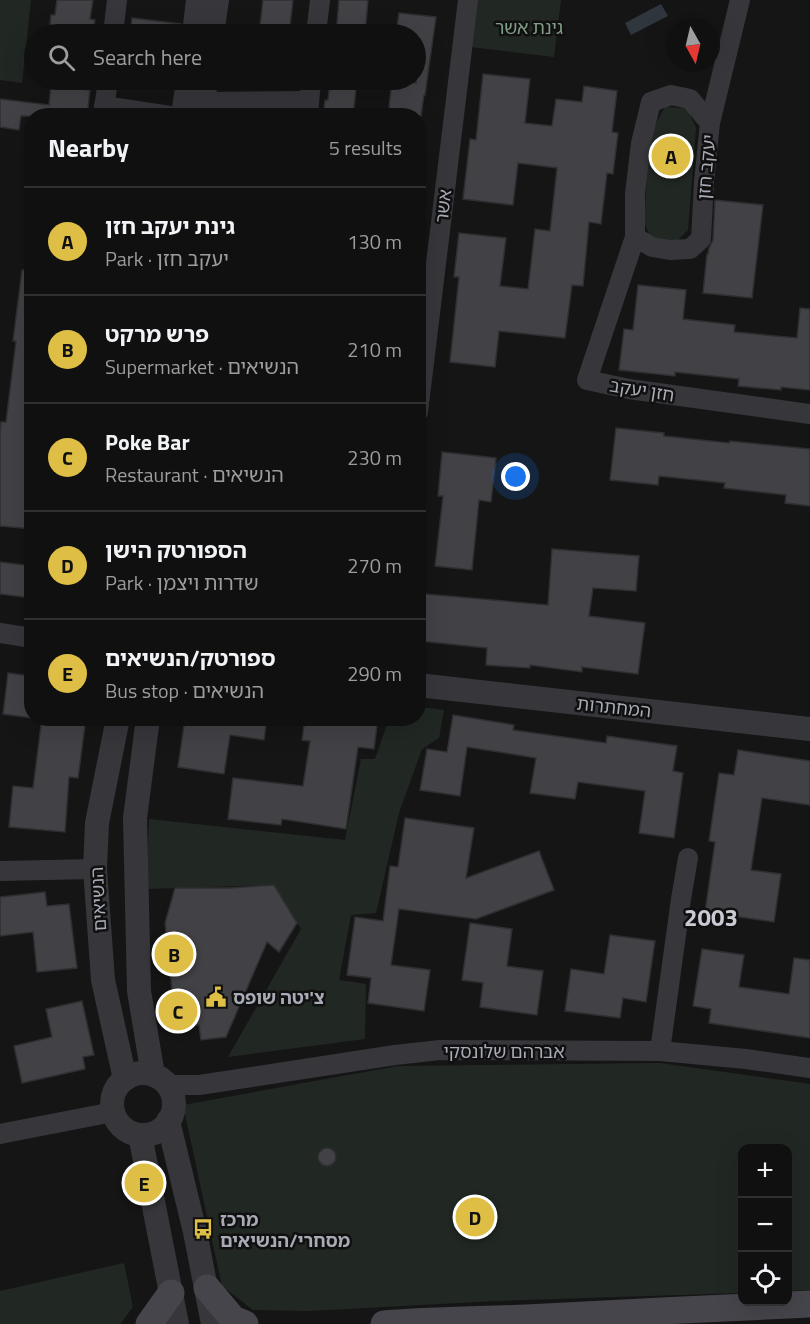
<!DOCTYPE html>
<html lang="en">
<head>
<meta charset="utf-8">
<style>
	body { margin:0; font-family:"Titillium Web","Noto Sans Hebrew",sans-serif; background:#1e1e1e; color:#f1f3f6 }
	.controls { position:absolute; right:18px; bottom:18px; display:grid; overflow:hidden; border-radius:12px; box-shadow:0 6px 24px #0002 }
	.controls button { width:54px; height:54px; display:grid; place-items:center; padding:0; border:0; border-bottom:2px solid #303030; background:#101010; color:#f1f3f6; font:30px sans-serif }
	.compass { position:absolute; left:666px; top:18px; width:54px; height:54px; border-radius:50%; background:#101010; box-shadow:0 6px 24px #0002; rotate:172deg }
	.you { position:absolute; left:516px; top:477px; width:21px; height:21px; margin:-15px; border:4px solid #fff; border-radius:50%; background:#1a73e8; box-shadow:0 0 0 9px #1a73e833 }
	.badge { display:grid; place-items:center; width:39px; height:39px; border-radius:50%; background:#debe45; color:#111; font-size:20px; font-weight:700 }
	.pin { position:absolute; translate:-50% -50%; border:3px solid #fff; box-shadow:0 2px 6px #0006 }
	.list { margin:0; padding:0; list-style:none }
	h2 { display:flex; justify-content:space-between; align-items:center; height:78px; margin:0; padding:0 24px; font-size:26px }
	h2 small { font-size:20px; font-weight:400; color:#9c9d9f }
	.list li { display:grid; grid-template-columns:39px 1fr auto; gap:18px; align-items:center; box-sizing:border-box; height:108px; padding:0 24px; border-top:2px solid #303030 }
	.list b { display:block; font-size:22px; white-space:nowrap }
	.list p { margin:0; font-size:20px; white-space:nowrap; color:#9c9d9f }
	.list em { font-size:20px; font-style:normal; color:#9c9d9f }
	.icon { flex:none; width:33px; height:33px; fill:none; stroke:currentColor; stroke-width:2; stroke-linecap:round; stroke-linejoin:round }
	.map { position:relative; flex:none; width:810px; height:1324px; overflow:hidden }
	.search { position:absolute; background:#101010; box-shadow:0 6px 24px #0002; left:24px; top:24px; width:402px; height:66px; display:flex; align-items:center; gap:15px; box-sizing:border-box; padding:0 21px; border-radius:33px; color:#9c9d9f; font-size:22px }
	.panel { position:absolute; background:#101010; box-shadow:0 6px 24px #0002; left:24px; top:108px; width:402px; height:618px; border-radius:24px }
	.map>svg:first-child { display:block }
</style>
</head>
<body>
<div class="map">
<svg width="810" height="1324" viewBox="0 0 810 1324">
	<rect width="100%" height="100%" fill="#151516"/>
	<g fill="#212823">
		<path d="M0 0H31L22 83 0 80Z"/>
		<path d="M477 0H561L554 57 471 47Z"/>
		<path d="M665 107 687 108 696 128 688 230 676 242 652 241 644 222 650 134Z"/>
		<path d="M419 707 444 710 439 738 422 749 399 813 376 913 351 915 339 980 366 984 365 1039 228 1057 301 929 274 885 146 889 149 819 345 840 361 759H375L389 719 418 718Z"/>
		<path d="M660 1063 810 1084V1290L788 1291V1148H742V1293L496 1301 309 1311 253 1310 222 1286 183 1105 398 1066Z"/>
		<path d="M124 1263 133 1307 120 1324H0V1291Z"/>
	</g>
	<path fill="#2f363e" d="M661 4 668 16 631 35 625 23Z"/>
	<g fill="#424246" stroke="#2f2f32" stroke-width="1.5">
		<path d="M57 0H93L90 19 95 20 93 34H49L51 15H55Z"/>
		<path d="M263 0H293L289 34H259Z"/>
		<path d="M339 0H368L365 34H336Z"/>
		<path d="M399 13 436 17 425 95H424L421 116H388L392 81 416 83V34H396Z"/>
		<path d="M132 18 181 24 180 34H130Z"/>
		<path d="M483 74 530 79 525 123 552 126 556 99 582 102 584 86 617 91 612 132 618 133 613 174 607 173 601 224 589 222 583 286 572 285 565 338 499 331 495 367 450 362 459 277H454L459 233 506 238 500 286 528 289 535 229 550 231 557 168 518 163 513 205 463 199 470 139 476 140Z"/>
		<path d="M330 80H357L353 116H323L325 100H328Z"/>
		<path d="M51 86 90 90 87 116H21L19 130 0 127V99L49 105Z"/>
		<path d="M715 200 763 205 752 298 703 293 707 254H708L709 248 713 240Z"/>
		<path d="M22 270H32V529L0 526V433L1 422H6L16 341H13Z"/>
		<path d="M638 285 686 290 683 319 735 325 734 332 797 338 800 308 810 309V390L781 387V390L738 386 739 379 675 372V376L619 370 624 329 633 330Z"/>
		<path d="M616 428 664 433V436L729 443 730 441 810 449V506L785 503 786 495 724 488 725 483 659 476 658 485 610 480Z"/>
		<path d="M442 452 496 458 491 502 479 500 472 570 435 566 443 496H438Z"/>
		<path d="M552 549 639 556 636 591 593 588 589 616 645 623 638 674 582 667V672L530 665V668L486 665 487 648 420 641 425 594 548 605Z"/>
		<path d="M0 562 32 566V598L0 594Z"/>
		<path d="M8 673 32 676V718L3 714Z"/>
		<path d="M453 715 514 725 513 730 606 743 607 736 677 746 673 771 683 773 674 838 639 833 645 791 578 782 575 799 530 793 536 758 467 747 460 796 420 790 427 749 447 752Z"/>
		<path d="M42 718H86L78 778 69 777 65 832 9 827 13 786 33 788Z"/>
		<path d="M185 718H267L264 740 230 735 224 774 178 767Z"/>
		<path d="M305 718H378L374 749 358 747 346 829 282 819 281 825 228 819 233 778 303 786 310 741 302 740Z"/>
		<path d="M738 750 810 761V805L762 798 751 870 781 874 774 922 705 912 715 842 709 841 719 773 734 775Z"/>
		<path d="M405 818 474 828 466 878 539 851 554 890 476 919 399 909 391 965 430 970 424 1011 368 1003 371 978 347 975 355 917 383 921 390 866 398 867Z"/>
		<path d="M274 885 297 923 279 952 267 942 226 1037 201 1040 199 1025 176 1027 165 923 175 888H230Z"/>
		<path d="M45 892 47 906 69 904 77 968 37 972 33 932 0 936V897Z"/>
		<path d="M470 923 512 929 507 966 543 971 537 1015 480 1007 483 983 462 980Z"/>
		<path d="M610 935 655 941 646 1002 623 998 620 1018 565 1011 571 969 604 974Z"/>
		<path d="M702 949 744 955 739 987 789 994 794 958 810 960V1038L709 1023 711 1009 693 1006Z"/>
		<path d="M82 1001 94 1055 83 1057 85 1069 22 1083 14 1046 52 1037 46 1009Z"/>
		<circle cx="327" cy="1157" r="9"/>
	</g>
	<g fill="none" stroke-linecap="round" stroke-linejoin="round">
		<g stroke="#36363b" stroke-width="20">
			<path d="M113 34 117 0"/>
			<path d="M316 34 320 0"/>
			<path d="M203 102 309 101"/>
			<path d="M104 106 170 116"/>
			<path d="M103 116 108 80"/>
			<path d="M308 116 311 80"/>
			<path d="M710 123 690 99 671 95 651 102 641 143 635 194V237L587 380 629 389 810 414"/>
			<path d="M635 237 652 247 670 250 690 249 701 239 704 182 710 123 740 0"/>
			<path d="M418 412 468 0"/>
			<path d="M0 633 32 638"/>
			<path d="M0 871 95 869"/>
			<path d="M660 1051 681 899 688 858"/>
			<path d="M167 1085H199L395 1055 440 1050 660 1051 746 1059 810 1068"/>
			<path d="M0 1134 113 1112"/>
		</g>
		<g stroke="#36363b" stroke-width="24">
			<path d="M194 34 198 0"/>
			<path d="M212 34 217 0"/>
			<path d="M183 116 188 80"/>
			<path d="M201 116 206 80"/>
			<path d="M418 685 810 729"/>
			<path d="M118 718 97 823 95 869 103 980 125 1079"/>
			<path d="M148 718 135 818 139 991 153 1075"/>
			<circle cx="143" cy="1104" r="31"/>
			<path d="M168 1121 195 1232 213 1324"/>
			<path d="M140 1135 177 1324"/>
		</g>
		<g stroke="#45454b" stroke-width="27">
			<path d="M207 1288 233 1319 245 1324"/>
			<path d="M149 1324 171 1293"/>
			<path d="M384 1324C432 1320 479 1320 526 1318 621 1313 715 1308 810 1304"/>
		</g>
	</g>
	<defs>
		<g id="civic-bare" transform="scale(1.62)"><path d="M-.6-6.5H3V-4.5H.6V-3L4-1V1h2V6H-6V1h2V-1L-.6-3ZM-1.2 2.5V6h2.4V2.5Z" fill="#debe45" stroke="#101011" stroke-width="2.5" paint-order="stroke"/></g>
		<g id="bus-bare" transform="scale(1.62)"><path d="M-5-6H5V4H4V6H2V4H-2V6H-4V4H-5ZM-3.5-4V0h7V-4ZM-3.5 1.2v1.5H-2V1.2ZM2 1.2v1.5H3.5V1.2Z" fill="#debe45" stroke="#101011" stroke-width="2.5" paint-order="stroke"/></g>
	</defs>
	<g fill-rule="evenodd">
		<use href="#civic-bare" x="216" y="997"/>
		<use href="#bus-bare" x="203" y="1229"/>
	</g>
	<g text-anchor="middle" dominant-baseline="central" stroke-width="5" stroke-linejoin="round" paint-order="stroke">
		<g font-size="18" fill="#819e87" stroke="#101011">
			<text x="529" y="27">גינת אשר</text>
		</g>
		<g font-size="18" fill="#a8abb5" stroke="#101011">
			<text transform="translate(706 167) rotate(-85)">יעקב חזן</text>
			<text transform="translate(443 206) rotate(-83)">אשר</text>
			<text transform="translate(642 390) rotate(9)">חזן יעקב</text>
			<text transform="translate(614 707) rotate(6)">המחתרות</text>
			<text transform="translate(98 899) rotate(-93)">הנשיאים</text>
			<text x="504" y="1051">אברהם שלונסקי</text>
		</g>
		<g font-size="18" font-weight="bold" fill="#a8abb5" stroke="#101011" text-anchor="start">
			<text x="233" y="997">צ'יטה שופס</text>
			<text x="220" y="1219">מרכז<tspan x="220" dy="21">מסחרי/הנשיאים</tspan></text>
		</g>
		<g font-size="24" font-weight="bold" fill="#c9cad2" stroke="#101011">
			<text x="711" y="917">2003</text>
		</g>
	</g>
</svg>
<div class="controls">
<button>+</button>
<button>−</button>
<button><svg class="icon" aria-label="locate" viewBox="0 0 24 24"><circle cx="12" cy="12" r="6"/><path d="M12 2v4M12 18v4M2 12h4M18 12h4"/></svg></button>
</div>
<svg class="compass" viewBox="-18 -18 36 36"><path d="M0-13l5 13h-10z" fill="#e53935"/><path d="M0 13l5-13h-10z" fill="#9c9d9f"/></svg>
<div class="you"></div>
<div class="pin badge" style="left:671px;top:156px">A</div>
<div class="pin badge" style="left:174px;top:954px">B</div>
<div class="pin badge" style="left:178px;top:1011px">C</div>
<div class="pin badge" style="left:475px;top:1217px">D</div>
<div class="pin badge" style="left:144px;top:1183px">E</div>
<div class="search"><svg class="icon" aria-label="search" viewBox="0 0 24 24"><circle cx="10" cy="10" r="6"/><path d="M15 15l6 6"/></svg>Search here</div>
<section class="panel">
<h2>Nearby<small>5 results</small></h2>
<ul class="list">
<li><span class="badge">A</span><div><b>גינת יעקב חזן</b><p>Park · יעקב חזן</p></div><em>130 m</em></li>
<li><span class="badge">B</span><div><b>פרש מרקט</b><p>Supermarket · הנשיאים</p></div><em>210 m</em></li>
<li><span class="badge">C</span><div><b>Poke Bar</b><p>Restaurant · הנשיאים</p></div><em>230 m</em></li>
<li><span class="badge">D</span><div><b>הספורטק הישן</b><p>Park · שדרות ויצמן</p></div><em>270 m</em></li>
<li><span class="badge">E</span><div><b>ספורטק/הנשיאים</b><p>Bus stop · הנשיאים</p></div><em>290 m</em></li>
</ul>
</section>
</div>
</body>
</html>
